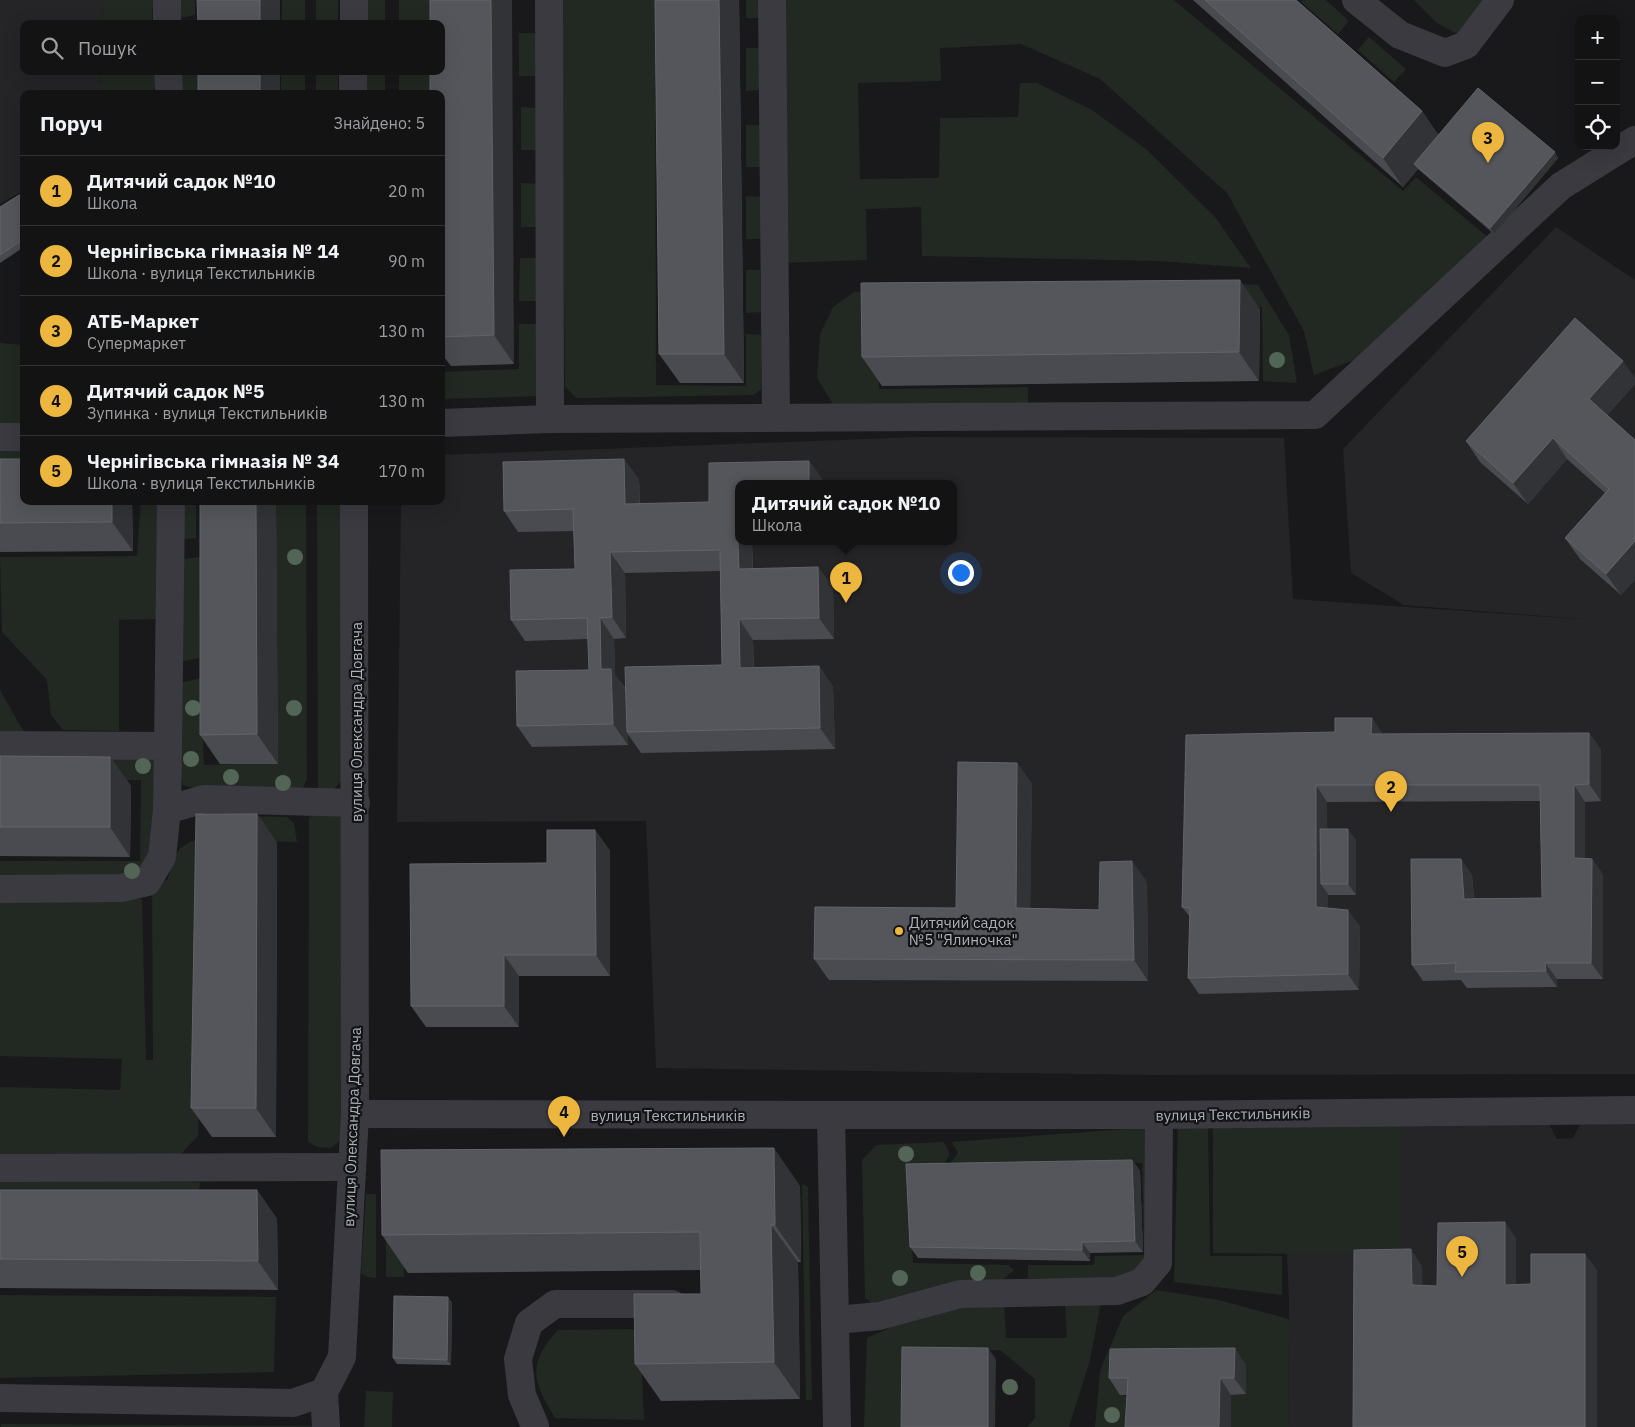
<!DOCTYPE html>
<html lang="uk">
<head>
<meta charset="utf-8">
<style>
	body { margin:0; font-family:"IBM Plex Sans",sans-serif; background:#1c1c1d; color:#f1f3f6 }
	.controls { position:absolute; right:15px; top:15px; display:grid; overflow:hidden; border-radius:10px; box-shadow:0 5px 20px #0002 }
	.controls button { width:45px; height:45px; display:grid; place-items:center; padding:0; border:0; border-bottom:1px solid #323234; background:#131314; color:#f1f3f6; font:25px sans-serif }
	.you { position:absolute; left:960px; top:572px; width:18px; height:18px; margin:-12px; border:4px solid #fff; border-radius:50%; background:#1a73e8; box-shadow:0 0 0 8px #1a73e833 }
	.badge { display:grid; place-items:center; width:32px; height:32px; border-radius:50%; background:#ecb63f; color:#111; font-size:16px; font-weight:700 }
	.pin { position:absolute; translate:-50% -41px; filter:drop-shadow(0 1px 2px #0008) }
	.pin::after { content:''; position:absolute; top:26px; width:18px; height:15px; background:inherit; clip-path:polygon(0 0,100% 0,50% 100%) }
	.popup { position:absolute; left:735px; top:480px; width:222px; height:65px; box-sizing:border-box; display:grid; place-content:center; border-radius:10px; background:#131314; filter:drop-shadow(0 1px 4px #0005); font-size:16px; white-space:nowrap; color:#9d9ea0 }
	.popup b { font-size:19px; color:#f1f3f6 }
	.popup::after { content:''; position:absolute; left:50%; top:100%; margin-left:-10px; border:10px solid transparent; border-top-color:#131314 }
	.list { margin:0; padding:0; list-style:none }
	h2 { display:flex; justify-content:space-between; align-items:center; height:65px; margin:0; padding:0 20px; font-size:21px }
	h2 small { font-size:16px; font-weight:400; color:#9d9ea0 }
	.list li { display:grid; grid-template-columns:32px 1fr auto; gap:15px; align-items:center; box-sizing:border-box; height:70px; padding:0 20px; border-top:1px solid #323234 }
	.list b { display:block; font-size:19px; white-space:nowrap }
	.list p { margin:0; font-size:16px; white-space:nowrap; color:#9d9ea0 }
	.list em { font-size:16px; font-style:normal; color:#9d9ea0 }
	.icon { flex:none; width:28px; height:28px; fill:none; stroke:currentColor; stroke-width:2; stroke-linecap:round; stroke-linejoin:round }
	.map { position:relative; flex:none; width:1635px; height:1427px; overflow:hidden }
	.search { position:absolute; background:#131314; box-shadow:0 5px 20px #0002; left:20px; top:20px; width:425px; height:55px; display:flex; align-items:center; gap:12px; box-sizing:border-box; padding:0 18px; border-radius:10px; color:#9d9ea0; font-size:19px }
	.panel { position:absolute; background:#131314; box-shadow:0 5px 20px #0002; left:20px; top:90px; width:425px; height:415px; border-radius:10px }
	.map>svg:first-child { display:block }
</style>
</head>
<body>
<div class="map">
<svg width="1635" height="1427" viewBox="0 0 1635 1427">
	<rect width="100%" height="100%" fill="#19191b"/>
	<g fill="#252528" fill-rule="evenodd">
		<path d="M0 0H103L102 24H24V71H101L100 94H24V190L0 204Z"/>
		<path d="M1556 227 1635 280V1074L1149 1075 656 1068 646 821 397 822 401 501H441V455L919 437 1284 438 1293 599 1593 620 1404 605 1351 573 1343 449ZM738 484H954V542H738Z"/>
		<path d="M1213 1123 1549 1124 1557 1139 1573 1138 1580 1124H1635V1427H1288L1289 1301 1287 1254 1213 1253Z"/>
	</g>
	<g fill="#212922">
		<path d="M103 0H153L152 24H102Z"/>
		<path d="M175 0H195V15L175 19Z"/>
		<rect x="282" y="0" width="23" height="24"/>
		<rect x="316" y="0" width="22" height="24"/>
		<rect x="367" y="0" width="18" height="24"/>
		<rect x="399" y="0" width="41" height="24"/>
		<path d="M561 0H655L656 385 746 386V334L761 335V390L753 395 576 398 565 386Z"/>
		<path d="M746 0H761L762 18H746Z"/>
		<path d="M779 0H1174L1403 191 1416 177 1490 239 1365 356 1314 375 1304 331 1227 193 1100 79 1021 44 940 48 941 81 858 83 860 179 939 178 940 118 1018 117 1020 83H1037L1092 110 1146 149 1215 217 1251 268 1159 261 922 256 921 207 866 209 867 260 780 263Z"/>
		<path d="M1303 0H1326L1349 21 1338 34 1301 2Z"/>
		<path d="M1414 0H1493L1472 28 1455 33 1437 23Z"/>
		<rect x="519" y="33" width="19" height="43"/>
		<path d="M1369 37 1406 69 1394 82 1358 50Z"/>
		<path d="M746 48H761V90L746 91Z"/>
		<path d="M101 71H154V94H100Z"/>
		<path d="M177 71H197L198 94H177Z"/>
		<rect x="281" y="71" width="24" height="23"/>
		<rect x="316" y="71" width="22" height="23"/>
		<rect x="367" y="71" width="18" height="23"/>
		<rect x="399" y="71" width="41" height="23"/>
		<path d="M521 107 538 108V150H521Z"/>
		<path d="M746 125H760L761 167H746Z"/>
		<path d="M521 183 539 184V227H521Z"/>
		<path d="M746 196 761 197V239H746Z"/>
		<path d="M520 258H539V301H519Z"/>
		<path d="M746 270H760L761 312 746 313Z"/>
		<path d="M1209 282 1258 285 1289 335 1297 383 1263 381 1262 307H1209Z"/>
		<path d="M875 291 879 389 1028 387V403L833 404 817 378 820 334 833 307 854 292Z"/>
		<path d="M519 324H539L540 396 441 399V358L442 372 519 369Z"/>
		<path d="M0 343 24 345V426H0Z"/>
		<path d="M0 447H24V479L0 480Z"/>
		<path d="M141 501H162L160 619 119 620V731L63 730 51 715 47 680 2 632 0 557 137 556Z"/>
		<path d="M178 501H196V538L178 540Z"/>
		<path d="M276 501H306L307 779 301 792 204 791 183 785 175 762 176 684 200 678 204 765 278 763Z"/>
		<path d="M317 501H342L343 778 334 789 318 791Z"/>
		<path d="M200 557 199 658 175 663 177 560Z"/>
		<path d="M0 690 24 732H0Z"/>
		<path d="M0 749 163 751 162 810 143 879 0 884V861H140L141 780H0Z"/>
		<path d="M321 812H338L347 822 344 1137 331 1148 318 1147 308 1142 309 817Z"/>
		<path d="M215 816 287 817 294 823 297 842 208 840 198 1136 180 1155 0 1160V1087L120 1090 122 1059 0 1056V898L142 899 146 1060H153L152 887 168 879C173 862 175 846 194 841L204 821Z"/>
		<path d="M1178 1123 1208 1125 1210 1256H1282V1295L1174 1282Z"/>
		<path d="M1213 1123H1400L1401 1252 1213 1253Z"/>
		<path d="M1153 1127 1145 1264 1124 1279 1028 1278V1265H1094L1095 1256 1144 1255 1142 1163 949 1165 958 1153 952 1142Z"/>
		<path d="M944 1142 950 1154 942 1167 909 1171 913 1263 1008 1265 1014 1270 1001 1281 951 1282 872 1303 865 1298 862 1160 876 1145Z"/>
		<path d="M0 1177 200 1182 198 1200 0 1209Z"/>
		<path d="M802 1184 808 1187 812 1400H806Z"/>
		<path d="M403 1193 404 1277H386V1195Z"/>
		<path d="M366 1194H376V1278L367 1277 361 1273Z"/>
		<path d="M1156 1290 1219 1300 1289 1319 1288 1427H1231V1395L1245 1394H1120L1134 1399 1131 1427H1095L1100 1371 1123 1316Z"/>
		<path d="M0 1295 276 1297 274 1372 0 1378Z"/>
		<path d="M1004 1302 1006 1338H1067L1065 1304 1101 1302 1090 1360 1069 1427H1027L1035 1418V1379L1000 1350 924 1352 905 1427H864L867 1338 925 1312Z"/>
		<path d="M640 1329 644 1420 555 1418C532 1380 527 1364 558 1330Z"/>
		<path d="M366 1391 393 1392 392 1427H364Z"/>
		<path d="M1 1424 326 1426V1427H1Z"/>
	</g>
	<g fill="none" stroke-linecap="round" stroke-linejoin="round">
		<g stroke="#3a3a40" stroke-width="28">
			<path d="M167 0V24"/>
			<path d="M549 0 550 419"/>
			<path d="M772 0 776 417"/>
			<path d="M1356 0 1400 35 1445 53 1466 45 1500 0"/>
			<path d="M354 24V0"/>
			<path d="M168 71 169 94"/>
			<path d="M353 94V71"/>
			<path d="M441 423 550 419 1315 415 1561 186 1635 140"/>
			<path d="M0 437H24"/>
			<path d="M0 745 168 746 167 810 204 799 356 803"/>
			<path d="M168 746 171 501"/>
			<path d="M0 889 121 888 147 882 162 857 167 810"/>
			<path d="M355 1114 831 1115 837 1427"/>
			<path d="M831 1115H1159L1635 1110"/>
			<path d="M0 1168 351 1167"/>
			<path d="M836 1320 879 1316 960 1294 1117 1291 1142 1282 1158 1263 1159 1115"/>
			<path d="M324 1392 326 1427"/>
			<path d="M0 1398 293 1403 324 1392 342 1357 355 1114 354 501"/>
			<path d="M535 1426 522 1395 518 1359 529 1323 555 1304H672"/>
		</g>
	</g>
	<g fill="#536556">
		<circle cx="1277" cy="360" r="8"/>
		<circle cx="295" cy="557" r="8"/>
		<circle cx="193" cy="708" r="8"/>
		<circle cx="294" cy="708" r="8"/>
		<circle cx="191" cy="759" r="8"/>
		<circle cx="143" cy="766" r="8"/>
		<circle cx="231" cy="777" r="8"/>
		<circle cx="283" cy="783" r="8"/>
		<circle cx="132" cy="871" r="8"/>
		<circle cx="906" cy="1154" r="8"/>
		<circle cx="978" cy="1273" r="8"/>
		<circle cx="900" cy="1278" r="8"/>
		<circle cx="1010" cy="1387" r="8"/>
		<circle cx="1112" cy="1415" r="8"/>
	</g>
	<g fill="#4a4b50" fill-rule="evenodd">
		<path d="M655 0H739L744 383H680L659 354Z"/>
		<path d="M1193 0H1296L1422 111 1438 135 1558 158 1494 234 1418 169 1403 187Z"/>
		<path d="M441 94 514 364 451 366 441 353Z"/>
		<path d="M24 192V247L0 263V207Z"/>
		<path d="M1260 309 1259 381 882 386 862 357Z"/>
		<path d="M1635 384 1607 415 1635 440V579L1621 595 1580 559 1565 538 1605 493 1567 459 1528 504 1480 462 1466 441Z"/>
		<path d="M0 459 132 501 133 551 0 552Z"/>
		<path d="M624 459 639 480 640 504 709 502V463L809 461 824 482V484H738V542H752L753 569 818 567 833 588 834 639 753 640 754 668 819 666 833 687 835 749 641 753 627 733 628 745 532 747 517 726 516 671 589 670 588 639 525 641 511 620 510 570 575 569 574 531 518 532 504 511 503 462ZM720 571 722 665 625 667 626 689 615 675 614 639 626 638 625 573Z"/>
		<path d="M200 501H276L278 764H220L200 735Z"/>
		<path d="M1589 733 1601 750V801L1585 802V858L1592 859 1603 875V979H1557V987L1467 988 1461 980 1423 981 1412 965 1461 859 1472 875 1474 898H1542L1540 801 1327 802V829L1356 840V895H1328V894V908L1360 926 1359 990 1199 994 1188 978 1190 917 1182 907 1186 735Z"/>
		<path d="M0 756 110 757 131 786 130 857 0 856Z"/>
		<path d="M1017 763 1032 784 1030 908 1099 910 1147 882 1148 981 829 980 814 959 956 908Z"/>
		<path d="M257 814 277 843 276 1137H212L191 1108Z"/>
		<path d="M595 830 610 851V976H519V1027H426L411 1006 547 863Z"/>
		<path d="M1132 1160 1140 1171 1143 1252 1090 1253V1261L918 1258 910 1247Z"/>
		<path d="M800 1186 801 1262H798L800 1399 661 1401 635 1364 701 1294V1270L408 1273 382 1235Z"/>
		<path d="M0 1190H257L277 1219 278 1290 0 1288Z"/>
		<path d="M452 1302 451 1365 397 1364 393 1358Z"/>
		<path d="M1246 1365V1394L1231 1395H1120L1109 1378Z"/>
	</g>
	<g fill="#323336">
		<rect x="260" y="0" width="20" height="24"/>
		<path d="M491 0H512L514 364 494 335Z"/>
		<path d="M719 0H739L744 383 724 354Z"/>
		<rect x="260" y="71" width="20" height="23"/>
		<path d="M1422 111 1442 140 1414 164 1418 169 1403 187 1383 158Z"/>
		<path d="M1555 152 1558 158 1494 234 1490 228Z"/>
		<path d="M1240 280 1260 309 1259 381 1239 352Z"/>
		<path d="M1623 361 1635 378V384L1603 419 1589 399Z"/>
		<path d="M1553 438 1567 459 1528 504 1513 483Z"/>
		<path d="M624 459 639 480 640 525 625 504Z"/>
		<path d="M809 461 824 482V484H809Z"/>
		<path d="M112 501H132L133 551 112 522Z"/>
		<path d="M256 501H276L278 764 257 734Z"/>
		<path d="M737 519 738 521V542H752L753 590 739 569Z"/>
		<path d="M1635 541V579L1621 595 1606 574Z"/>
		<path d="M610 552 625 573 626 638 612 617Z"/>
		<path d="M818 567 833 588 834 639 819 618Z"/>
		<path d="M600 618 614 639 615 675 626 690 628 745 613 724 601 669Z"/>
		<path d="M739 619 753 640 754 689 740 668Z"/>
		<path d="M819 666 833 687 835 749 820 728Z"/>
		<path d="M1372 718 1383 734H1371Z"/>
		<path d="M1589 733 1601 750V801L1589 784Z"/>
		<path d="M110 757 131 786 130 857 110 827Z"/>
		<path d="M1017 763 1032 784 1030 929 1016 908Z"/>
		<path d="M1316 785 1327 802 1328 884H1321L1328 894V923L1316 907Z"/>
		<path d="M1574 785 1585 802V874L1574 858Z"/>
		<path d="M257 814 277 843 276 1137 256 1108Z"/>
		<path d="M1348 829 1356 840V895L1348 884Z"/>
		<path d="M595 830 610 851V976L596 955Z"/>
		<path d="M1461 859 1472 875 1475 915 1464 899Z"/>
		<path d="M1592 859 1603 875V979L1591 963Z"/>
		<path d="M1132 861 1147 882 1148 981 1134 960Z"/>
		<path d="M1348 910 1360 926 1359 990 1348 974Z"/>
		<path d="M504 955 519 976V1027L504 1006Z"/>
		<path d="M1545 963 1557 979V987L1546 971Z"/>
		<path d="M774 1148 800 1186 801 1262 775 1225Z"/>
		<path d="M1132 1160 1140 1171 1143 1252 1135 1241Z"/>
		<path d="M257 1190 277 1219 278 1290 258 1261Z"/>
		<path d="M1505 1222 1516 1238V1301L1505 1285Z"/>
		<path d="M771 1225 798 1262 800 1399 774 1362Z"/>
		<path d="M1082 1242 1090 1253V1261L1082 1250Z"/>
		<path d="M1411 1249 1422 1266 1423 1301 1412 1285Z"/>
		<path d="M1585 1254 1597 1270V1427H1585Z"/>
		<path d="M448 1297 452 1302 451 1365 447 1360Z"/>
		<path d="M988 1348 996 1359 995 1427H988Z"/>
		<path d="M1235 1348 1246 1365V1394L1234 1378Z"/>
		<path d="M1220 1378 1231 1395V1427H1219Z"/>
	</g>
	<g fill="#55565b" stroke="#62646a">
		<path d="M197 0H260V24H198Z"/>
		<path d="M430 0H491L494 335 441 337V94H430V71H441V24H430Z"/>
		<path d="M655 0H719L724 354H659Z"/>
		<path d="M1205 0H1296L1422 111 1383 158Z"/>
		<rect x="198" y="71" width="62" height="23"/>
		<path d="M1478 88 1555 152 1490 228 1414 164Z"/>
		<path d="M24 192V239L0 255V207Z"/>
		<path d="M1240 280 1239 352 862 357 861 283Z"/>
		<path d="M1575 318 1623 361 1589 399 1635 440V541L1606 574 1565 538 1609 489 1553 438 1513 483 1466 441Z"/>
		<path d="M0 459H24V501H112V522L0 523Z"/>
		<path d="M624 459 625 504 709 502V463L809 461V484H738V519H737L739 569 818 567 819 618 739 619 740 668 819 666 820 728 627 732 625 667 722 665 720 550 610 552 612 617 600 618 601 669H611L613 724 517 726 516 671 589 670 587 618 511 620 510 570 575 569 573 509 504 511 503 462Z"/>
		<path d="M200 501H256L257 734 200 735Z"/>
		<path d="M1335 718H1372L1371 734 1589 733V784L1574 785V858L1592 859 1591 963H1545L1546 971 1455 972 1456 963 1412 965 1411 859H1461L1464 899 1542 898 1540 785H1316V907L1348 910V974L1188 978 1190 908 1182 907 1186 735 1335 732Z"/>
		<path d="M0 756 110 757V827H0Z"/>
		<path d="M958 762 1017 763 1016 908 1099 910 1100 862 1132 861 1134 960 814 959 815 907 956 908Z"/>
		<path d="M196 814H257L256 1108H191Z"/>
		<path d="M1320 829H1348V884H1321Z"/>
		<path d="M547 830H595L596 955H504V1006H411L410 864 547 863Z"/>
		<path d="M774 1148 775 1225H771L774 1362 635 1364 634 1294H701L700 1232 382 1235 381 1150Z"/>
		<path d="M1132 1160 1135 1241 1082 1242V1250L910 1247 906 1164Z"/>
		<path d="M0 1190H257L258 1261 0 1259Z"/>
		<path d="M1505 1222V1285L1531 1284V1254H1585V1427H1353L1354 1250 1411 1249 1412 1285 1437 1286 1438 1223Z"/>
		<path d="M394 1296 448 1297 447 1360 393 1358Z"/>
		<path d="M902 1347 988 1348V1427H901Z"/>
		<path d="M1235 1348 1234 1378H1220L1219 1427H1125L1128 1378H1109L1110 1349Z"/>
	</g>
	<circle fill="#ecb63f" stroke="#141416" stroke-width="2" cx="899" cy="931" r="5"/>
	<g text-anchor="middle" dominant-baseline="central" stroke-width="4.5" stroke-linejoin="round" paint-order="stroke">
		<g font-size="15" fill="#abafba" stroke="#141416">
			<text transform="translate(356 722) rotate(-90)">вулиця Олександра Довгача</text>
			<text transform="translate(1233 1114) rotate(-1)">вулиця Текстильників</text>
			<text x="668" y="1115">вулиця Текстильників</text>
			<text transform="translate(352 1127) rotate(-88)">вулиця Олександра Довгача</text>
		</g>
		<g font-size="15" fill="#abafba" stroke="#141416" text-anchor="start">
			<text x="909" y="922">Дитячий садок<tspan x="909" dy="17">№5 "Ялиночка"</tspan></text>
		</g>
	</g>
</svg>
<div class="controls">
<button>+</button>
<button>−</button>
<button><svg class="icon" aria-label="locate" viewBox="0 0 24 24"><circle cx="12" cy="12" r="6"/><path d="M12 2v4M12 18v4M2 12h4M18 12h4"/></svg></button>
</div>
<div class="you"></div>
<div class="pin badge" style="left:846px;top:603px">1</div>
<div class="popup"><b>Дитячий садок №10</b>Школа</div>
<div class="pin badge" style="left:1391px;top:812px">2</div>
<div class="pin badge" style="left:1488px;top:163px">3</div>
<div class="pin badge" style="left:564px;top:1137px">4</div>
<div class="pin badge" style="left:1462px;top:1277px">5</div>
<div class="search"><svg class="icon" aria-label="search" viewBox="0 0 24 24"><circle cx="10" cy="10" r="6"/><path d="M15 15l6 6"/></svg>Пошук</div>
<section class="panel">
<h2>Поруч<small>Знайдено: 5</small></h2>
<ul class="list">
<li><span class="badge">1</span><div><b>Дитячий садок №10</b><p>Школа</p></div><em>20 m</em></li>
<li><span class="badge">2</span><div><b>Чернігівська гімназія № 14</b><p>Школа · вулиця Текстильників</p></div><em>90 m</em></li>
<li><span class="badge">3</span><div><b>АТБ-Маркет</b><p>Супермаркет</p></div><em>130 m</em></li>
<li><span class="badge">4</span><div><b>Дитячий садок №5</b><p>Зупинка · вулиця Текстильників</p></div><em>130 m</em></li>
<li><span class="badge">5</span><div><b>Чернігівська гімназія № 34</b><p>Школа · вулиця Текстильників</p></div><em>170 m</em></li>
</ul>
</section>
</div>
</body>
</html>
